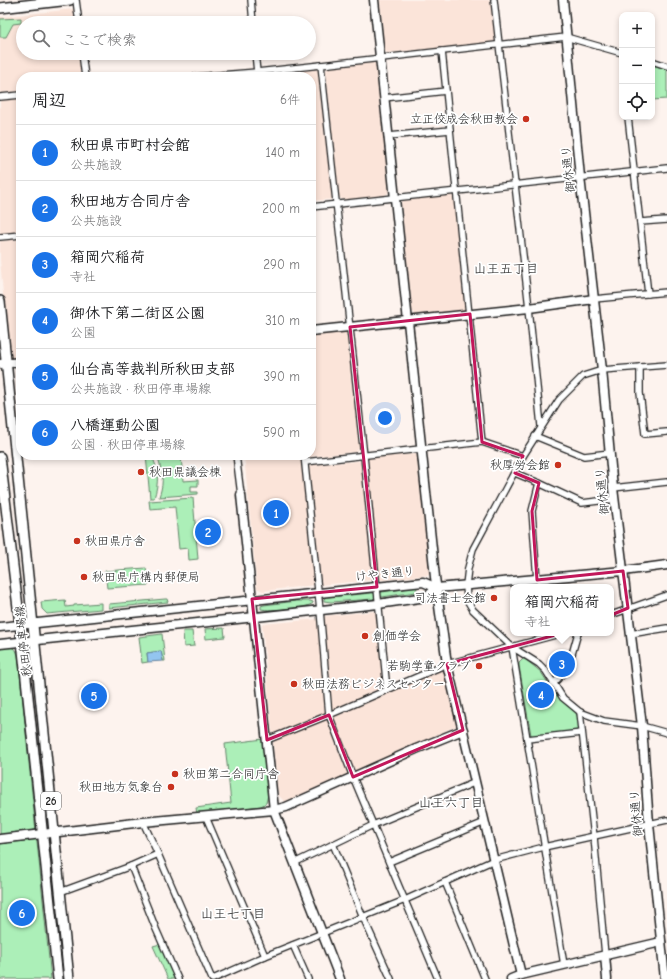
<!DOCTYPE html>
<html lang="ja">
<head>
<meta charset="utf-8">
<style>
	body { margin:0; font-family:"Comic Neue","Klee One",sans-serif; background:#f2f2f2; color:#202124 }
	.controls { position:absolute; right:12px; top:12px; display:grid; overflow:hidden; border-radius:8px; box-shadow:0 2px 6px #0003 }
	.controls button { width:36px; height:36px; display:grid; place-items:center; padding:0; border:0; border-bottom:1px solid #e0e0e0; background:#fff; color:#202124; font:20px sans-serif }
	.you { position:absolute; left:385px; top:418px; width:14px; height:14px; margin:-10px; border:3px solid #fff; border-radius:50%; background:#1a73e8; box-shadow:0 0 0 6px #1a73e833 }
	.badge { display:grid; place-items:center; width:26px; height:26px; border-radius:50%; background:#1a73e8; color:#fff; font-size:13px; font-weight:700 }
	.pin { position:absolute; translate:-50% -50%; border:2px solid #fff; box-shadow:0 1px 4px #0006 }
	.popup { position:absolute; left:510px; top:584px; width:104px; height:52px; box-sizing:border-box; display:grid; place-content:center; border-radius:8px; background:#fff; filter:drop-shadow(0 1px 3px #0005); font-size:13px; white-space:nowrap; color:#757577 }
	.popup b { font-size:15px; color:#202124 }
	.popup::after { content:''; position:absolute; left:50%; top:100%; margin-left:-8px; border:8px solid transparent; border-top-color:#fff }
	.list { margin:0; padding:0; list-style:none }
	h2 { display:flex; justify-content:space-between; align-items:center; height:52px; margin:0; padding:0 16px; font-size:17px }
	h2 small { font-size:13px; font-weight:400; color:#757577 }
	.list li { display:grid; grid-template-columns:26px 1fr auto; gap:12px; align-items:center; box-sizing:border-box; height:56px; padding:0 16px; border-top:1px solid #e0e0e0 }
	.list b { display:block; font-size:15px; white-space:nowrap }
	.list p { margin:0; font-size:13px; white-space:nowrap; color:#757577 }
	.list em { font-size:13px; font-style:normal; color:#757577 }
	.icon { flex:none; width:22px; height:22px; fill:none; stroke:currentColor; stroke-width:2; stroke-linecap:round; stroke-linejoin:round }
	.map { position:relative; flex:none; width:667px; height:979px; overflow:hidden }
	.search { position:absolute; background:#fff; box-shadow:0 2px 6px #0003; left:16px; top:16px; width:300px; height:44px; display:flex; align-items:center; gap:10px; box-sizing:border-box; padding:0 14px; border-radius:22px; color:#757577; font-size:15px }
	.panel { position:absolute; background:#fff; box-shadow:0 2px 6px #0003; left:16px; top:72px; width:300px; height:388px; border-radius:16px }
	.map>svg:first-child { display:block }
</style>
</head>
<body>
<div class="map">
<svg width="667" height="979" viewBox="0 0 667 979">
	<rect width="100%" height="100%" fill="#fdf3ee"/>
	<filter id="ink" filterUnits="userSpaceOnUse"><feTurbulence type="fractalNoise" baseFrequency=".025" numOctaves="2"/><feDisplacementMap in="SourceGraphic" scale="8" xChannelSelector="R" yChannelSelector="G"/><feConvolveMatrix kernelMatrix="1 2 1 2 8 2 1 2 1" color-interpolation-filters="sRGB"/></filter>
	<g filter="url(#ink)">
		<g fill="#fbe4d9">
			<path d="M380 0H492L496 40 492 43 387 53 384 50Z"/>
			<path d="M74 9 76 23H23V53H79L81 77H21V91L0 93V17Z"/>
			<path d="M373 61 376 64 389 192 384 196 344 200 338 197 326 71 328 66Z"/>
			<path d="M319 68 335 199 311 201V77H251V75Z"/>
			<path d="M20 98 21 232 0 234V100Z"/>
			<path d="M449 193 454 198 466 308 463 311 416 315 412 311 401 203 405 198Z"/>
			<path d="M21 239V358L9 360 0 260V241Z"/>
			<path d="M345 332 349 336 360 447 355 452 309 457 307 455H311V335Z"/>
			<path d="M415 454 418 455 430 573 429 575 381 580 378 579 367 462 368 458Z"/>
			<path d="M244 455H301L315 585 263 591 257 588Z"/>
			<path d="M359 461 361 462 374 580 319 585 308 469 311 465Z"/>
			<path d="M377 611 385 688 335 710 332 708 324 616Z"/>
			<path d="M320 619 327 711 323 716 275 734 272 732 262 624Z"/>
			<path d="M442 669 446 672 457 723 456 726 355 771 352 770 332 717 333 715Z"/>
			<path d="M324 719 329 722 348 774 287 801H284L278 795 273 743 275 740Z"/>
		</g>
		<g fill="#acefb8" stroke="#64866a">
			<path d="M21 18V23L13 24 6 37H0V19Z"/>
			<path d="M652 65 667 69V99L652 100Z"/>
			<path d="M146 455H151C159 468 159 483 154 498H150Z"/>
			<path d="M157 455H181L183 481 198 480V486H191V492H198V494L159 497C165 480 162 472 157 455Z"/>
			<path d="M193 498 198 559 189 560 188 548 179 549 175 507 150 509 149 501Z"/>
			<path d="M146 568 148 585 107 588 105 571Z"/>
			<path d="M416 587 417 589 416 592 382 597 379 596V594L382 592Z"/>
			<path d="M373 593 376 594V596L373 599 331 602 324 601V599L326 597Z"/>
			<path d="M165 599H167L168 602 109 608V604Z"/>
			<path d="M65 600 66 607 74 606V605L101 603V609L47 614 42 609 41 602Z"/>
			<path d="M297 601H310L313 602V603C307 609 269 611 261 609V606L264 605Z"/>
			<path d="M224 628 225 637 206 639 205 629Z"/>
			<path d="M183 631H192L194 646 184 647Z"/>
			<path d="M162 634 165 661H163L161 651 147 653 148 662 142 663 139 637Z"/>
			<path d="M11 647 16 650 18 655 51 979H0V648Z"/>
			<path d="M522 659H525L541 672 553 691 576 713 578 718 579 728 578 730 534 736 531 735 519 666V662Z"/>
			<path d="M263 739 268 795 266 803 261 806 197 814 196 808 231 803 225 744Z"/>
			<path d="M160 944 175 979H168L153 946Z"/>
		</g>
		<path fill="#93c5ef" stroke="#63819b" d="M161 651 163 661 148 662 147 653Z"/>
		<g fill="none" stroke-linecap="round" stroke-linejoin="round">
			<g stroke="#1c1c1c" stroke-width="8">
				<g id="street">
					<path d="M76 0 79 23"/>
					<path d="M251 0 253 23"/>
					<path d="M494 0 529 308 541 426"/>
					<path d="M442 51 482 442"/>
					<path d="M82 53 85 77"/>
					<path d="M255 53 257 72"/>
					<path d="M652 61 667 66"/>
					<path d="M195 77 257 72 321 65"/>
					<path d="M0 97 21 95"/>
					<path d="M384 98 446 91"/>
					<path d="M628 117 648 294"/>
					<path d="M389 136 450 130"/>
					<path d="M311 207 667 168"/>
					<path d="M640 222 667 220"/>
					<path d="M0 237 21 235"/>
					<path d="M594 299 667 292"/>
					<path d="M667 365 602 370 583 376 559 400 523 456 473 549 468 568 466 585 467 600 473 610 512 647 539 664 546 671 563 698 580 712 604 721 642 726 667 733"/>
					<path d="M640 367V393L645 434 667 432"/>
					<path d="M535 436 584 456 610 453"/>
					<path d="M236 455 241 495"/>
					<path d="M304 455 320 610 329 715 353 777 438 979"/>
					<path d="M305 462 482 442 523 456"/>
					<path d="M515 473 539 483 532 511 537 580"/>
					<path d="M539 483 582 503 615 499"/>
					<path d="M613 488 667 482"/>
					<path d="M611 615 667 595"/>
					<path d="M630 634 667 628"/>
					<path d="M512 647 564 965"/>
					<path d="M553 684C571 667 571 656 578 633"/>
					<path d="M387 690 364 456 321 65 566 37 622 53"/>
					<path d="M580 712 594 837 605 955"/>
					<path d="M527 739 582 733"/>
					<path d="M267 740 329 715 447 664 563 633"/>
					<path d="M206 817 265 956"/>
					<path d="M143 822 158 854 131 866 156 929 178 979"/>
					<path d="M333 844 363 917 391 979"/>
					<path d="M158 854 212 979"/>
					<path d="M389 862 485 822"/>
					<path d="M294 863 373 825 476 782"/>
					<path d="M445 882 485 979"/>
					<path d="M60 892 131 866"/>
					<path d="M293 945 308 979"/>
					<path d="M213 979 265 956 405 900 494 860 544 847 667 820"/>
				</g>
			</g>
			<g stroke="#1c1c1c" stroke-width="11">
				<g id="secondary">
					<path d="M374 0 435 577 447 664 521 975"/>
					<path d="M563 0 580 177 602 370 613 488 642 726 649 824 665 979"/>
					<path d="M311 331 529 308 594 299"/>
					<path d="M0 364 21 362"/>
					<path d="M241 495 274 810 340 979"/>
					<path d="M0 627 423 582 437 588 623 571 667 565"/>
					<path d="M0 644 378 604 426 597 437 588"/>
					<path d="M0 839 143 822 274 810 286 807 416 749 463 730"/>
					<path d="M605 955 607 979"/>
					<path d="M511 979 521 975 661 942"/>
				</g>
			</g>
			<g stroke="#1c1c1c" stroke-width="12">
				<g id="primary">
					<path d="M0 8 70 0"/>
					<path d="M0 301 69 979"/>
					<path d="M0 457 22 641 58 979"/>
				</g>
			</g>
			<use href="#street" stroke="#fff" stroke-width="5.5"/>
			<use href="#secondary" stroke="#fff" stroke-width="8"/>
			<use href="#primary" stroke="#fff" stroke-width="9"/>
		</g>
	</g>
	<path fill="none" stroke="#c2185b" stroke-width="3" stroke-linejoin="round" d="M470 314 482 442 523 456 515 473 539 483 532 511 537 580 623 571 628 608 578 629 447 664 463 730 353 777 329 715 267 740 252 599 377 587 350 327Z"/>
	<g fill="#c8321e" stroke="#fff" stroke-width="1.5">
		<circle cx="526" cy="119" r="4"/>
		<circle cx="558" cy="465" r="4"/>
		<circle cx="141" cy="472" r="4"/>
		<circle cx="77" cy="541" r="4"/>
		<circle cx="84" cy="577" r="4"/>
		<circle cx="494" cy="598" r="4"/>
		<circle cx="365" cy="636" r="4"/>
		<circle cx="479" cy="666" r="4"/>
		<circle cx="294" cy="684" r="4"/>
		<circle cx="175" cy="774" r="4"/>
		<circle cx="171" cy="787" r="4"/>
	</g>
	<g text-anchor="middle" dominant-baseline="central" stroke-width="3.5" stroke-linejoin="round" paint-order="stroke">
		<rect fill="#fff" stroke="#606060" stroke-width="1" x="41" y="792" width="20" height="18" rx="3"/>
		<g font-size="11" font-weight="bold" fill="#1c1c1c">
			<text x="51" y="801">26</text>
		</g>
		<g font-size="12" fill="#1c1c1c" stroke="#fff" text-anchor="start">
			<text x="518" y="119" text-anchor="end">立正佼成会秋田教会</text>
			<text x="550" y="465" text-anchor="end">秋厚労会館</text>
			<text x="149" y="472">秋田県議会棟</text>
			<text x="85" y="541">秋田県庁舎</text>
			<text x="92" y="577">秋田県庁構内郵便局</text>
			<text x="486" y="598" text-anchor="end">司法書士会館</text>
			<text x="373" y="636">創価学会</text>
			<text x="471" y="666" text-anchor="end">若駒学童クラブ</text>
			<text x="302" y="684">秋田法務ビジネスセンター</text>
			<text x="183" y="774">秋田第二合同庁舎</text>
			<text x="163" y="787" text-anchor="end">秋田地方気象台</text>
		</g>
		<g font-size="12" fill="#1c1c1c" stroke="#fff">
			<text transform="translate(568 169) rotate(-96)">御休通り</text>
			<text transform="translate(602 491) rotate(-96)">御休通り</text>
			<text transform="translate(385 574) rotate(-6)">けやき通り</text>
			<text transform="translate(23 641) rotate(-96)">秋田停車場線</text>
			<text transform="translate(636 813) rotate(-95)">御休通り</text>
		</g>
		<g font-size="13" fill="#1c1c1c" stroke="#fff">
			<text x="506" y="268">山王五丁目</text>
			<text x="451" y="802">山王六丁目</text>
			<text x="233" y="913">山王七丁目</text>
		</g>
	</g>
</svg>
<div class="controls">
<button>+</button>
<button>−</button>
<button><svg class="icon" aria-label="locate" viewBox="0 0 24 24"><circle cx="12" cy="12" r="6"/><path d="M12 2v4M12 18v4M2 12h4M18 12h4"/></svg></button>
</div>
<div class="you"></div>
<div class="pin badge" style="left:276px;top:513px">1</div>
<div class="pin badge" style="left:208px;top:532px">2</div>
<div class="pin badge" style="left:562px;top:664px">3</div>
<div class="popup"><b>箱岡穴稲荷</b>寺社</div>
<div class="pin badge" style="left:541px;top:695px">4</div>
<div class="pin badge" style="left:94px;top:696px">5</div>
<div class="pin badge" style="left:22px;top:913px">6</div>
<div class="search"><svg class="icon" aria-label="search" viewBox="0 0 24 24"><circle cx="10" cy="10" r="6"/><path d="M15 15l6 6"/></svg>ここで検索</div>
<section class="panel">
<h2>周辺<small>6件</small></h2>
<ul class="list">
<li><span class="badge">1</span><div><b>秋田県市町村会館</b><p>公共施設</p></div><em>140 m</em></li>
<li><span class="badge">2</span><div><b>秋田地方合同庁舎</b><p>公共施設</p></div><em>200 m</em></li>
<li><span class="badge">3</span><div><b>箱岡穴稲荷</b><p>寺社</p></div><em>290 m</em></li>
<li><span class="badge">4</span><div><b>御休下第二街区公園</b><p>公園</p></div><em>310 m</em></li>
<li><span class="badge">5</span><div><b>仙台高等裁判所秋田支部</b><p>公共施設 · 秋田停車場線</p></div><em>390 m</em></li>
<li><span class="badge">6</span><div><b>八橋運動公園</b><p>公園 · 秋田停車場線</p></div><em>590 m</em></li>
</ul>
</section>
</div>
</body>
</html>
